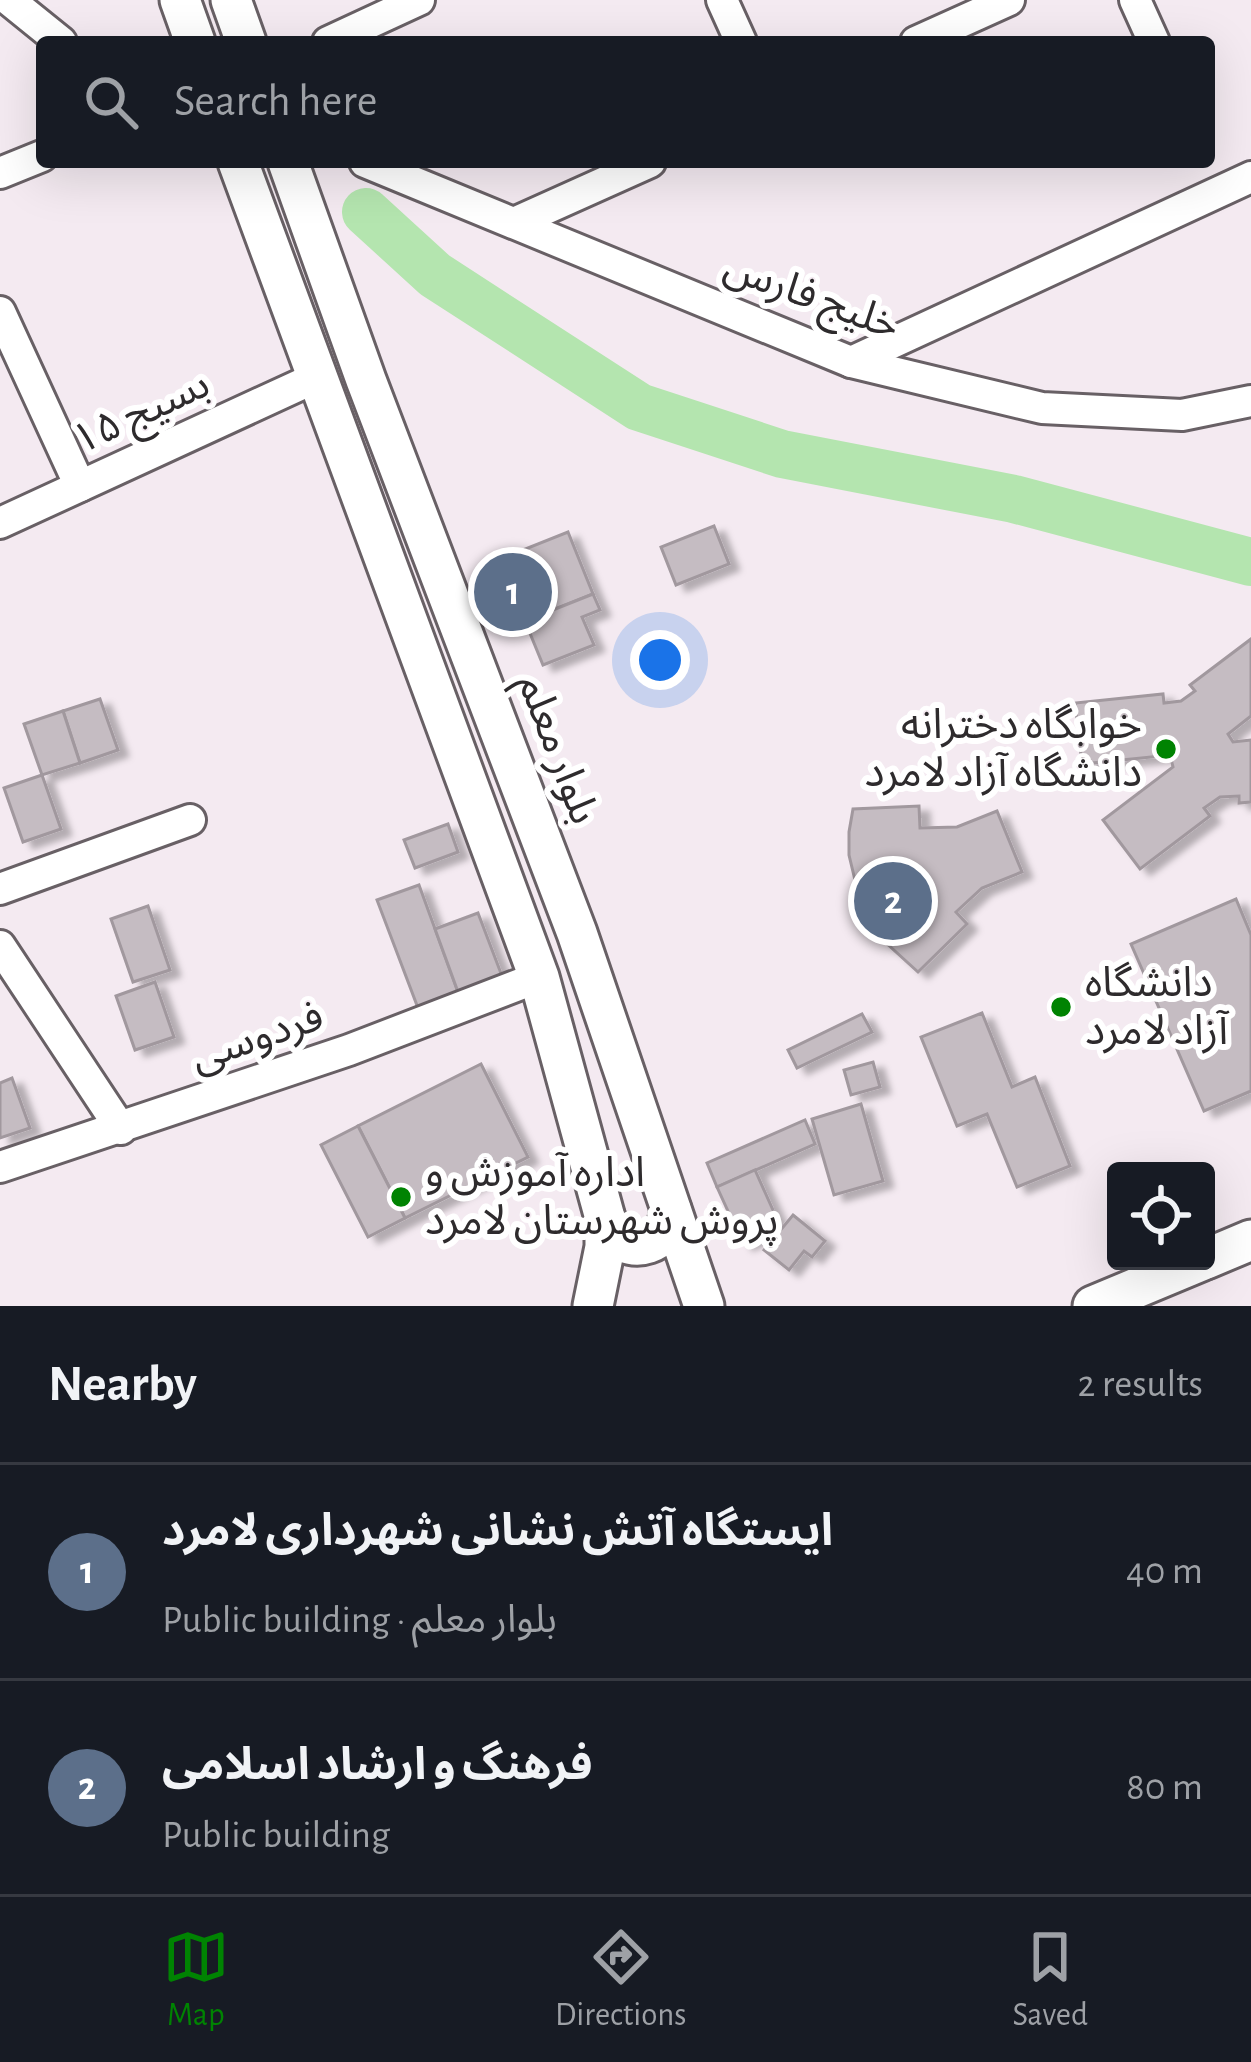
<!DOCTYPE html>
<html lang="en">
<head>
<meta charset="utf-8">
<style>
	body { margin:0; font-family:"Alegreya Sans","Noto Sans Arabic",sans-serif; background:#242831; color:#f1f3f6 }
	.controls { position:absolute; right:36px; bottom:36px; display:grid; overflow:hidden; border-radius:12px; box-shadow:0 12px 48px #0002 }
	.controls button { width:108px; height:108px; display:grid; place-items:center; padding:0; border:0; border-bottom:3px solid #363941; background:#171b24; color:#f1f3f6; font:60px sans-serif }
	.you { position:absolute; left:660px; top:660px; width:42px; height:42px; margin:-30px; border:9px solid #fff; border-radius:50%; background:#1a73e8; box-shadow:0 0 0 18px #1a73e833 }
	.badge { display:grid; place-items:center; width:78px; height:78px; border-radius:50%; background:#008302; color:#fff; font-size:39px; font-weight:700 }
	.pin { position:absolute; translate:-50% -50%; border:6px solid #fff; box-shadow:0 3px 12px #0006 }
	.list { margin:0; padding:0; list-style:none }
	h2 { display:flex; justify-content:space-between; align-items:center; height:156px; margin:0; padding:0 48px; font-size:51px }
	h2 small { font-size:39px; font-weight:400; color:#9ea1a6 }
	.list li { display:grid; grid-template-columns:78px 1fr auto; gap:36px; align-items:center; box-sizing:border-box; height:216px; padding:0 48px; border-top:3px solid #363941 }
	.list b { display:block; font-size:45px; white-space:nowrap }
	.list p { margin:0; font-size:39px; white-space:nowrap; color:#9ea1a6 }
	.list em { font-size:39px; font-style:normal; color:#9ea1a6 }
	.icon { flex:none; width:66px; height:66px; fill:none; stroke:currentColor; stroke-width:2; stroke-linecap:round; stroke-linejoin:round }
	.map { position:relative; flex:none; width:1251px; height:1306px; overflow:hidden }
	.search { position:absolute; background:#171b24; box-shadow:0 12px 48px #0002; left:36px; right:36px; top:36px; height:132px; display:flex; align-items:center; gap:30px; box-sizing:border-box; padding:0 42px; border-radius:12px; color:#9ea1a6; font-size:45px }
	.sheet { height:588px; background:#171b24 }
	nav { display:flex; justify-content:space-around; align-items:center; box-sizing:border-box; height:168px; border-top:3px solid #363941; background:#171b24; font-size:33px; color:#9ea1a6 }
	nav a { display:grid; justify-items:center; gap:6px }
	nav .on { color:#008302 }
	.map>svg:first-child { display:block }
</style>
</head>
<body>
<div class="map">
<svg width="1251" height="1306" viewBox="0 0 1251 1306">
	<defs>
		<filter id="shadow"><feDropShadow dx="10" dy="6" stdDeviation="3" flood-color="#0004"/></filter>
	</defs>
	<rect width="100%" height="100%" fill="#f4eaf1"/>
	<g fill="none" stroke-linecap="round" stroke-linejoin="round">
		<path stroke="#b4e5af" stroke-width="48" d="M366 212 435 275 639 407 782 454 1014 499 1251 562"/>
	</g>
	<g fill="#c5bcc2" stroke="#a1989e" stroke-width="3" filter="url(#shadow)">
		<path d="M714 526 729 564 676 585 661 547Z"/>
		<path d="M568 532 593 594 525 621 500 559Z"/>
		<path d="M593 594 600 610 582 617 594 645 543 665 525 621Z"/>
		<path d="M1251 639V716L1228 734 1233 742 1251 740V802L1239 803V796L1220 797 1204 808 1210 816 1140 869 1103 820 1173 767 1170 755 1082 764 1075 703 1163 694 1164 703 1181 701 1195 691 1190 685Z"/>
		<path d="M100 699 118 750 80 763 63 711Z"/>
		<path d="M63 711 80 763 42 775 24 724Z"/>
		<path d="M42 775 61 829 23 842 4 788Z"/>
		<path d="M919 806 920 828 957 827 997 811 1022 872 982 888 956 912 967 924 918 972 884 941 860 901 849 855V832L853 809Z"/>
		<path d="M448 824 458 852 415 868 404 840Z"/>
		<path d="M419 885 458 992 418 1008 377 900Z"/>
		<path d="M1236 899 1251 935V1091L1204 1111 1131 944Z"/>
		<path d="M148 906 170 970 133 982 111 919Z"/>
		<path d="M478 913 502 976 458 992 435 929Z"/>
		<path d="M155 982 174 1037 135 1050 116 996Z"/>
		<path d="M982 1013 1012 1087 1035 1077 1070 1166 1017 1187 987 1114 957 1126 921 1037Z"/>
		<path d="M862 1014 872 1032 797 1068 788 1050Z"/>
		<path d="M873 1062 880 1087 851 1095 844 1070Z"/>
		<path d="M481 1064 528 1157 405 1218 358 1126Z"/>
		<path d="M12 1078 30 1128 0 1138V1083Z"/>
		<path d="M861 1104 883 1181 834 1195 812 1119Z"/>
		<path d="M805 1120 815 1144 717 1187 707 1163Z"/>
		<path d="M358 1126 405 1218 368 1237 321 1145Z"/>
		<path d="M755 1170 781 1228 743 1244 717 1187Z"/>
		<path d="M793 1215 825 1241 812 1257 804 1251 789 1270 764 1250Z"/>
	</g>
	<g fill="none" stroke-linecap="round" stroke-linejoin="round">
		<g stroke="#686065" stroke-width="36">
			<g id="minor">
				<path d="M9 0 61 42"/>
				<path d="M722 0 741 42"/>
				<path d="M1135 0 1154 42"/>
				<path d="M328 42 419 0"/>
				<path d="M916 42 1009 0"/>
				<path d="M365 162 851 362 1042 408 1182 415 1251 401"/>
				<path d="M0 173 42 156"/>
				<path d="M514 223 650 162"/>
				<path d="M0 312 80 486"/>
				<path d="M851 362 1251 177"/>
				<path d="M0 523 317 377"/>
				<path d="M0 889 190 820"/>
				<path d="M0 946 121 1129"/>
				<path d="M0 1167 349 1050 539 977"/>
			</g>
		</g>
		<g stroke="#686065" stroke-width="45">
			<g id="tertiary">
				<path d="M180 0 195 42"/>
				<path d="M231 0 246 42"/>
				<path d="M238 162 539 977 605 1218V1247L593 1306"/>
				<path d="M288 162 366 380 577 933 704 1306"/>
				<path d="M605 1218C615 1248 643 1254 666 1232L671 1210"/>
				<path d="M1206 1259 1251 1240"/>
				<path d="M1093 1306 1201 1261"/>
			</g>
		</g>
		<use href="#minor" stroke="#fff" stroke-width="30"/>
		<use href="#tertiary" stroke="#fff" stroke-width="39"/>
	</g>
	<g fill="#008302" stroke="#fff" stroke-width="4.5">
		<circle cx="1166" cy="749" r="12"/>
		<circle cx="1061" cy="1007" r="12"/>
		<circle cx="401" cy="1197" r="12"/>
	</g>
	<g text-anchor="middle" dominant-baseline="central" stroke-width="12" stroke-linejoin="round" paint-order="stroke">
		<g font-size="42" fill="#2e2b2d" stroke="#fff">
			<text transform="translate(812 296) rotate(20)">خلیج فارس</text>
			<text transform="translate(141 412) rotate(-25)">بسیج ۱۵</text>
			<text transform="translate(558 749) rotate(69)">بلوار معلم</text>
			<text transform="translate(257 1037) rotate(-19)">فردوسی</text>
		</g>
		<g font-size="42" fill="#2e2b2d" stroke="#fff" text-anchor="start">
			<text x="1142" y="725" text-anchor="end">خوابگاه دخترانه<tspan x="1142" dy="48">دانشگاه آزاد لامرد</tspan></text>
			<text x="1085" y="983">دانشگاه<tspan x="1085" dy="48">آزاد لامرد</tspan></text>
			<text x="425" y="1173">اداره آموزش و<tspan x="425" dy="48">پروش شهرستان لامرد</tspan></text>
		</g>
	</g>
</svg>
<div class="controls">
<button><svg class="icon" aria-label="locate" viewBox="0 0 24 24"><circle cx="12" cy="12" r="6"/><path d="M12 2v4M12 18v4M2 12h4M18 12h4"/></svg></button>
</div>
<div class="you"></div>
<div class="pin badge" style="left:513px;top:592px;background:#5c6f8a">1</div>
<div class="pin badge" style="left:893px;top:901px;background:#5c6f8a">2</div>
<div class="search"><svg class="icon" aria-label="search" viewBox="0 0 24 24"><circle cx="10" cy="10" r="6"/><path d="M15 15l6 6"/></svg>Search here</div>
</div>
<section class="sheet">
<h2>Nearby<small>2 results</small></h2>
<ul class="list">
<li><span class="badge" style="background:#5c6f8a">1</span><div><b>ایستگاه آتش نشانی شهرداری لامرد</b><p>Public building · بلوار معلم</p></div><em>40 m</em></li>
<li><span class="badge" style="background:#5c6f8a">2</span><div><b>فرهنگ و ارشاد اسلامی</b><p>Public building</p></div><em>80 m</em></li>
</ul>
</section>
<nav>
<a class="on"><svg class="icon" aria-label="map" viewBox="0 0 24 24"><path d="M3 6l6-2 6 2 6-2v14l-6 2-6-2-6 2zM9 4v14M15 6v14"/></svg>Map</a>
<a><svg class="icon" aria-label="directions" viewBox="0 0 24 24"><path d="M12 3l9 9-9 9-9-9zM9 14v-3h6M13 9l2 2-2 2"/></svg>Directions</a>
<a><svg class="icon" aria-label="saved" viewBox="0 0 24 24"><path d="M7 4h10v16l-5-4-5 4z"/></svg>Saved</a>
</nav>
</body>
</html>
